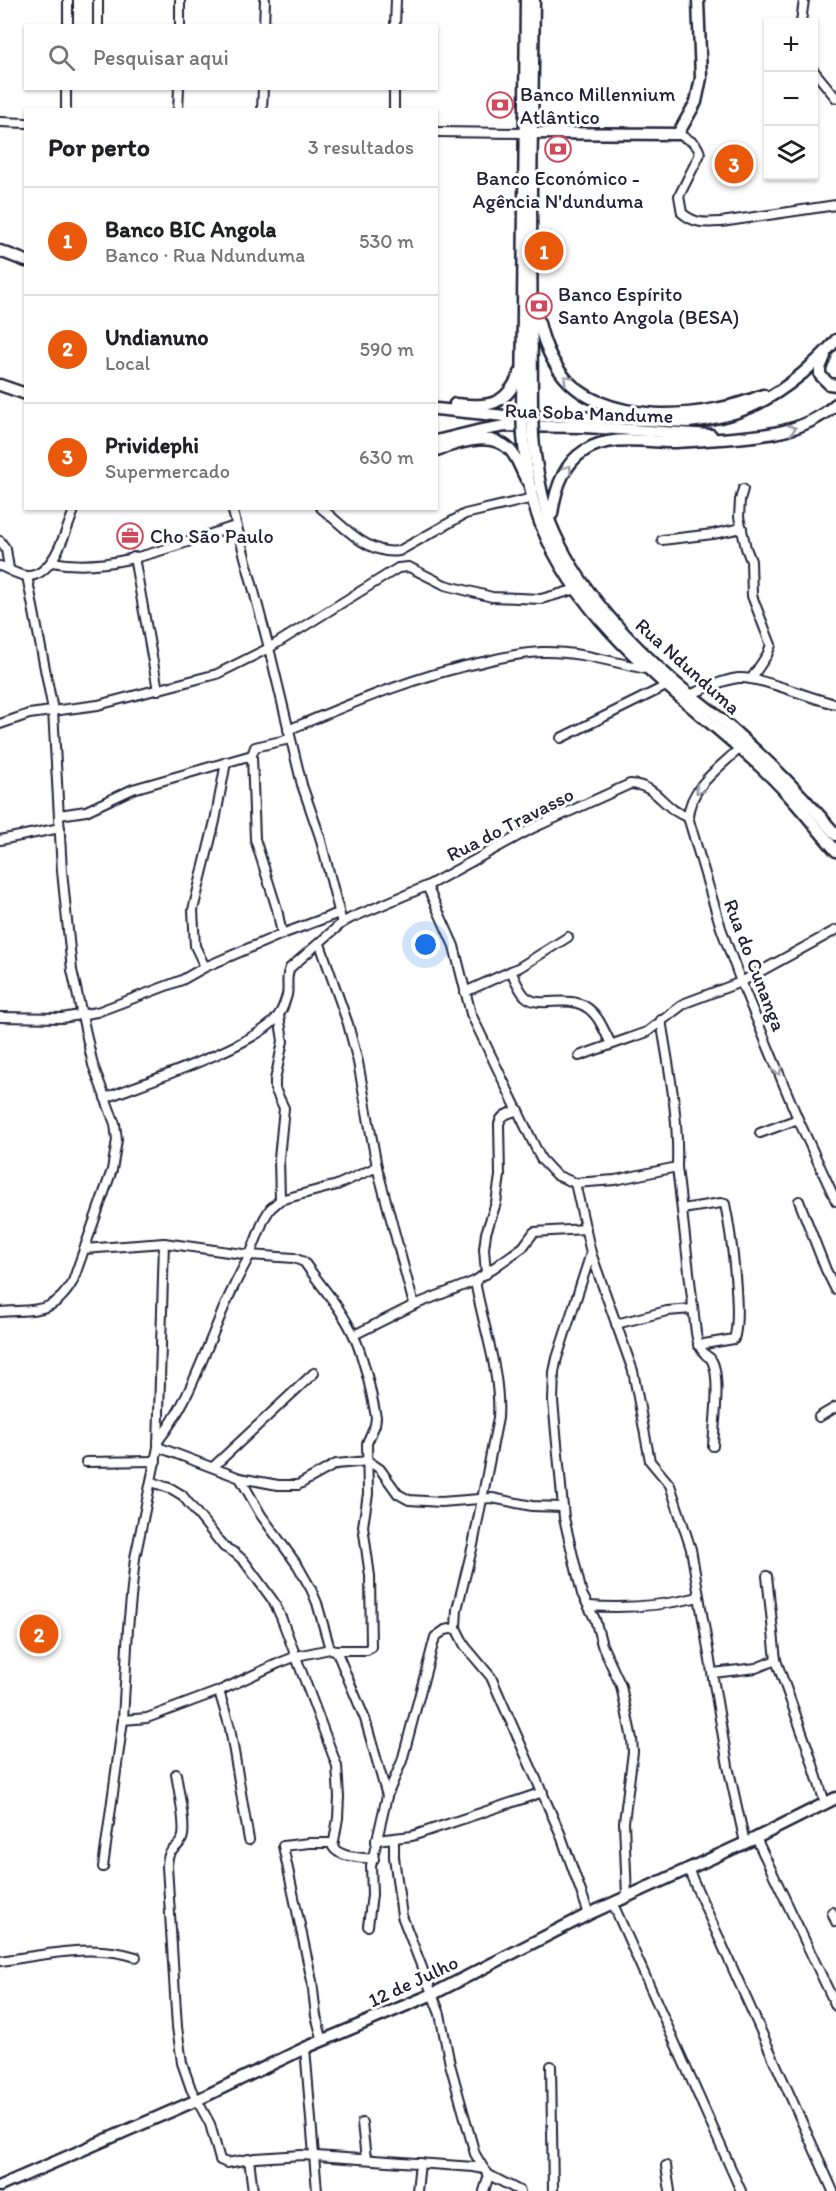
<!DOCTYPE html>
<html lang="pt">
<head>
<meta charset="utf-8">
<style>
	body { margin:0; font-family:Itim,sans-serif; background:#f6f6f6; color:#202124 }
	.controls { position:absolute; right:18px; top:18px; display:grid; overflow:hidden; border-radius:0px; box-shadow:0 2px 4px #0004 }
	.controls button { width:54px; height:54px; display:grid; place-items:center; padding:0; border:0; border-bottom:2px solid #e0e0e0; background:#fff; color:#202124; font:30px sans-serif }
	.you { position:absolute; left:426px; top:945px; width:21px; height:21px; margin:-15px; border:4px solid #fff; border-radius:50%; background:#1a73e8; box-shadow:0 0 0 9px #1a73e833 }
	.badge { display:grid; place-items:center; width:39px; height:39px; border-radius:50%; background:#ea580c; color:#fff; font-size:20px; font-weight:700 }
	.pin { position:absolute; translate:-50% -50%; border:3px solid #fff; box-shadow:0 2px 6px #0006 }
	.list { margin:0; padding:0; list-style:none }
	h2 { display:flex; justify-content:space-between; align-items:center; height:78px; margin:0; padding:0 24px; font-size:26px }
	h2 small { font-size:20px; font-weight:400; color:#757577 }
	.list li { display:grid; grid-template-columns:39px 1fr auto; gap:18px; align-items:center; box-sizing:border-box; height:108px; padding:0 24px; border-top:2px solid #e0e0e0 }
	.list b { display:block; font-size:22px; white-space:nowrap }
	.list p { margin:0; font-size:20px; white-space:nowrap; color:#757577 }
	.list em { font-size:20px; font-style:normal; color:#757577 }
	.icon { flex:none; width:33px; height:33px; fill:none; stroke:currentColor; stroke-width:2; stroke-linecap:round; stroke-linejoin:round }
	.map { position:relative; flex:none; width:836px; height:2191px; overflow:hidden }
	.search { position:absolute; background:#fff; box-shadow:0 2px 4px #0004; left:24px; top:24px; width:414px; height:66px; display:flex; align-items:center; gap:15px; box-sizing:border-box; padding:0 21px; border-radius:0px; color:#757577; font-size:22px }
	.panel { position:absolute; background:#fff; box-shadow:0 2px 4px #0004; left:24px; top:108px; width:414px; height:402px; border-radius:0px }
	.map>svg:first-child { display:block }
</style>
</head>
<body>
<div class="map">
<svg width="836" height="2191" viewBox="0 0 836 2191">
	<rect width="100%" height="100%" fill="#fff"/>
	<filter id="ink" filterUnits="userSpaceOnUse"><feTurbulence type="fractalNoise" baseFrequency=".0167" numOctaves="2"/><feDisplacementMap in="SourceGraphic" scale="12" xChannelSelector="R" yChannelSelector="G"/><feConvolveMatrix kernelMatrix="1 2 1 2 8 2 1 2 1" color-interpolation-filters="sRGB"/></filter>
	<g filter="url(#ink)">
		<g fill="none" stroke-linecap="round" stroke-linejoin="round">
			<g stroke="#22223b" stroke-width="12">
				<g id="street">
					<path d="M801 22 804 0"/>
					<path d="M68 26V0"/>
					<path d="M98 26V0"/>
					<path d="M180 26V0"/>
					<path d="M264 26 265 0"/>
					<path d="M395 26 396 0"/>
					<path d="M814 71 836 98"/>
					<path d="M66 110V88"/>
					<path d="M178 110 179 88"/>
					<path d="M262 110 263 88"/>
					<path d="M394 110V88"/>
					<path d="M0 122 26 123"/>
					<path d="M436 132 524 133"/>
					<path d="M678 134C688 140 698 142 700 154L679 196 682 213C695 224 705 223 721 222L836 205"/>
					<path d="M743 489 740 500 739 517 746 548 751 561 752 596 771 645 767 655 751 679"/>
					<path d="M232 508 269 648 302 785 320 837 342 923"/>
					<path d="M321 508C343 525 368 556 399 551L465 514 533 498"/>
					<path d="M662 540 713 534 742 528"/>
					<path d="M0 541 6 549 9 569"/>
					<path d="M134 557 158 690"/>
					<path d="M52 562C113 574 178 544 235 526"/>
					<path d="M0 566C8 569 19 576 27 576 54 577 66 529 75 508"/>
					<path d="M689 695C705 689 721 680 738 678 760 676 810 699 836 704"/>
					<path d="M0 724 29 714 98 705 217 674 269 648 398 568 409 567 445 585 492 597 541 599 577 589"/>
					<path d="M288 730C352 703 415 676 483 662 502 657 522 653 542 652 577 651 612 662 646 669"/>
					<path d="M561 738 666 686"/>
					<path d="M740 748C719 768 690 787 688 817L721 928 741 982 798 1119 836 1201"/>
					<path d="M252 755 255 747 290 739"/>
					<path d="M59 815 86 811 133 789 252 755 255 839 277 909 282 934"/>
					<path d="M0 840 60 828"/>
					<path d="M427 886 454 946 471 1014 541 1159 556 1175 575 1183 615 1180 677 1167 696 1333C697 1341 699 1348 705 1354 708 1358 710 1356 712 1361 721 1377 714 1426 713 1446"/>
					<path d="M320 944 348 1024 358 1062 377 1167 414 1305"/>
					<path d="M205 967 195 946 193 910 215 821 226 762"/>
					<path d="M511 971C515 979 519 990 525 996 543 1013 576 986 598 1019 603 1027 607 1036 611 1044"/>
					<path d="M465 992 520 967 568 937"/>
					<path d="M279 1015 283 1041 275 1080V1089L284 1108 279 1158 280 1200"/>
					<path d="M0 1017 62 1018 97 1012 182 980 205 967 282 934 339 913"/>
					<path d="M661 1020C669 1069 679 1117 677 1167"/>
					<path d="M579 1056 647 1032 685 1003 741 982 836 930"/>
					<path d="M105 1098C141 1084 260 1044 278 1016 282 1011 285 1002 287 995 289 986 285 978 290 968L342 923 351 918 427 886 533 828 630 784C659 785 663 810 688 817"/>
					<path d="M760 1133 798 1119"/>
					<path d="M575 1183 591 1253 633 1371 650 1461 670 1485 691 1549 728 1766 745 1843"/>
					<path d="M799 1201 826 1270 836 1290"/>
					<path d="M682 1209 721 1203 725 1204C731 1232 742 1315 734 1339L698 1345"/>
					<path d="M164 1243 250 1255 264 1219 270 1209 280 1200 337 1185 377 1167"/>
					<path d="M84 1249 164 1243 158 1447 135 1558 128 1628 123 1720 103 1867"/>
					<path d="M591 1253 557 1358 554 1372 553 1401 564 1518 582 1594 595 1619 602 1645 621 1686 632 1739 633 1752 624 1822 627 1897"/>
					<path d="M486 1274 484 1249 486 1233 496 1203 500 1176 499 1124C501 1114 510 1113 519 1110"/>
					<path d="M475 1281C483 1327 501 1372 498 1418L473 1545 457 1609 456 1628 465 1646 491 1677 560 1833 589 1914"/>
					<path d="M0 1312C35 1309 54 1315 73 1281L112 1170 117 1140 115 1124 93 1065 72 970 62 871 53 710 27 576"/>
					<path d="M616 1324 667 1311 692 1309"/>
					<path d="M354 1335 414 1305 475 1281 523 1247 534 1232 586 1229"/>
					<path d="M819 1417 836 1407"/>
					<path d="M158 1441C187 1405 200 1364 218 1322 227 1299 238 1277 250 1255L294 1258 304 1262C321 1286 342 1309 354 1336 365 1361 371 1390 376 1417L375 1425 367 1443 368 1494 363 1526 370 1576 371 1647 367 1650H336"/>
					<path d="M158 1447 240 1478 261 1515 298 1566 311 1589 317 1603 330 1649 336 1650 365 1719 387 1796"/>
					<path d="M86 1462 156 1461"/>
					<path d="M213 1467 314 1373"/>
					<path d="M240 1478 278 1485H298L336 1464 368 1461 380 1469 398 1494 409 1500 441 1502 492 1498 532 1506 563 1507"/>
					<path d="M152 1482 172 1489 182 1495 224 1547 235 1553 244 1561 274 1602 281 1617 337 1766 339 1797 338 1818 333 1847C340 1858 361 1857 374 1859"/>
					<path d="M767 1576 776 1660 808 1749 825 1803"/>
					<path d="M589 1606C627 1609 662 1606 699 1597"/>
					<path d="M713 1673 756 1668 776 1660"/>
					<path d="M219 1691 230 1728 249 1840"/>
					<path d="M123 1720 147 1718 219 1691 279 1663 297 1656 330 1649"/>
					<path d="M176 1774C178 1787 187 1829 182 1839 176 1852 168 1846 167 1866L177 2027 182 2063 191 2089 210 2124 220 2160 227 2163 256 2158 302 2155 474 2167 484 2169 489 2175 520 2191"/>
					<path d="M756 1838 836 2006"/>
					<path d="M394 1839V1857L402 1916 440 2014 450 2064 468 2129 475 2154 484 2169"/>
					<path d="M376 1840 412 1836 543 1792"/>
					<path d="M688 1869 833 2191"/>
					<path d="M613 1904 741 2191"/>
					<path d="M832 1912 836 1922"/>
					<path d="M368 1926 372 1895 371 1866 387 1796 402 1761 435 1637 445 1630 456 1628"/>
					<path d="M0 1961C44 1955 92 1943 136 1957"/>
					<path d="M323 2041 316 2016 312 1981 283 1846 309 1843H333"/>
					<path d="M305 2048 317 2191"/>
					<path d="M551 2066 553 2191"/>
					<path d="M362 2123 366 2159"/>
					<path d="M249 2159 253 2191"/>
					<path d="M666 2166 670 2191"/>
					<path d="M417 2191 420 2163"/>
					<path d="M484 2191 489 2175"/>
				</g>
			</g>
			<g stroke="#22223b" stroke-width="15">
				<g id="secondary">
					<path d="M527 133 678 134 696 102 701 78 698 0"/>
					<path d="M0 251 26 261"/>
					<path d="M536 311C541 332 546 352 559 370 599 429 706 419 763 395"/>
					<path d="M825 356 820 368V375L829 384 836 385"/>
					<path d="M0 385 26 394"/>
					<path d="M455 404C489 407 505 407 520 373"/>
					<path d="M436 409 505 416H551L689 422C736 417 766 404 803 373 815 362 826 353 836 340"/>
					<path d="M522 411 526 0"/>
					<path d="M532 412 531 191 534 0"/>
					<path d="M523 436C526 466 530 498 541 525 581 626 675 690 753 760 784 787 810 820 836 851"/>
					<path d="M533 436C535 462 542 501 551 525 576 586 623 636 671 679 685 692 702 703 717 716 759 752 801 792 836 835"/>
					<path d="M436 441 477 431 505 426 585 427 711 435"/>
					<path d="M436 450C459 443 490 430 510 450 517 457 521 470 526 479"/>
					<path d="M552 514C555 491 562 465 584 451 608 435 642 441 669 442 686 442 703 440 720 439 761 436 803 434 836 404"/>
					<path d="M0 2186 197 2100 305 2048 433 1994 589 1914 756 1838 836 1798"/>
				</g>
			</g>
			<use href="#street" stroke="#fff" stroke-width="8"/>
			<use href="#secondary" stroke="#fff" stroke-width="10"/>
			<g stroke="#22223b" stroke-width="15" stroke-linecap="butt">
				<g id="secondary-bridge">
					<path d="M522 411 523 436"/>
					<path d="M532 412 533 436"/>
				</g>
			</g>
			<use href="#secondary-bridge" stroke="#fff" stroke-width="10"/>
		</g>
		<defs><path id="oneway-chevron" d="M-2-3.5L2.5 0L-2 3.5" fill="none" stroke-width="1.6" stroke-linecap="round" stroke-linejoin="round" transform="scale(1.5)"/></defs>
		<g stroke="#9c9ca7">
			<use href="#oneway-chevron" transform="translate(567 379) rotate(-135)"/>
			<use href="#oneway-chevron" transform="translate(792 429) rotate(-17)"/>
			<use href="#oneway-chevron" transform="translate(568 469) rotate(-54)"/>
			<use href="#oneway-chevron" transform="translate(699 790) rotate(128)"/>
			<use href="#oneway-chevron" transform="translate(778 1071) rotate(68)"/>
		</g>
	</g>
	<defs>
		<g id="bank-ring" transform="scale(1.35)"><circle r="9.5" fill="#fff" stroke="#d1495b" stroke-width="1.5"/><path d="M-6-4H6V4H-6ZM0-2.3a2.3 2.3 0 1 0 0 4.6a2.3 2.3 0 1 0 0-4.6Z" fill="#d1495b"/></g>
		<g id="office-ring" transform="scale(1.35)"><circle r="9.5" fill="#fff" stroke="#d1495b" stroke-width="1.5"/><path d="M-6-3h4V-5.5h4V-3h4V5H-6ZM-1-4.5V-3h2v-1.5ZM-6 0V1H6V0Z" fill="#d1495b"/></g>
	</defs>
	<g fill-rule="evenodd">
		<use href="#bank-ring" x="500" y="105"/>
		<use href="#bank-ring" x="558" y="149"/>
		<use href="#bank-ring" x="539" y="306"/>
		<use href="#office-ring" x="130" y="536"/>
	</g>
	<g text-anchor="middle" dominant-baseline="central" stroke-width="6" stroke-linejoin="round" paint-order="stroke">
		<g font-size="20" fill="#22223b" stroke="#fff" text-anchor="start">
			<text x="520" y="94">Banco Millennium<tspan x="520" dy="23">Atlântico</tspan></text>
			<text x="558" y="178" text-anchor="middle">Banco Económico -<tspan x="558" dy="23">Agência N'dunduma</tspan></text>
			<text x="558" y="294">Banco Espírito<tspan x="558" dy="23">Santo Angola (BESA)</tspan></text>
			<text x="150" y="536">Cho São Paulo</text>
		</g>
		<g font-size="20" fill="#22223b" stroke="#fff">
			<text transform="translate(589 413) rotate(2)">Rua Soba Mandume</text>
			<text transform="translate(688 666) rotate(42)">Rua Ndunduma</text>
			<text transform="translate(510 824) rotate(-27)">Rua do Travasso</text>
			<text transform="translate(755 965) rotate(69)">Rua do Cunanga</text>
			<text transform="translate(413 1981) rotate(-25)">12 de Julho</text>
		</g>
	</g>
</svg>
<div class="controls">
<button>+</button>
<button>−</button>
<button><svg class="icon" aria-label="layers" viewBox="0 0 24 24"><path d="M12 4l9 5-9 5-9-5zM3 14l9 5 9-5"/></svg></button>
</div>
<div class="you"></div>
<div class="pin badge" style="left:544px;top:251px">1</div>
<div class="pin badge" style="left:39px;top:1634px">2</div>
<div class="pin badge" style="left:734px;top:164px">3</div>
<div class="search"><svg class="icon" aria-label="search" viewBox="0 0 24 24"><circle cx="10" cy="10" r="6"/><path d="M15 15l6 6"/></svg>Pesquisar aqui</div>
<section class="panel">
<h2>Por perto<small>3 resultados</small></h2>
<ul class="list">
<li><span class="badge">1</span><div><b>Banco BIC Angola</b><p>Banco · Rua Ndunduma</p></div><em>530 m</em></li>
<li><span class="badge">2</span><div><b>Undianuno</b><p>Local</p></div><em>590 m</em></li>
<li><span class="badge">3</span><div><b>Prividephi</b><p>Supermercado</p></div><em>630 m</em></li>
</ul>
</section>
</div>
</body>
</html>
